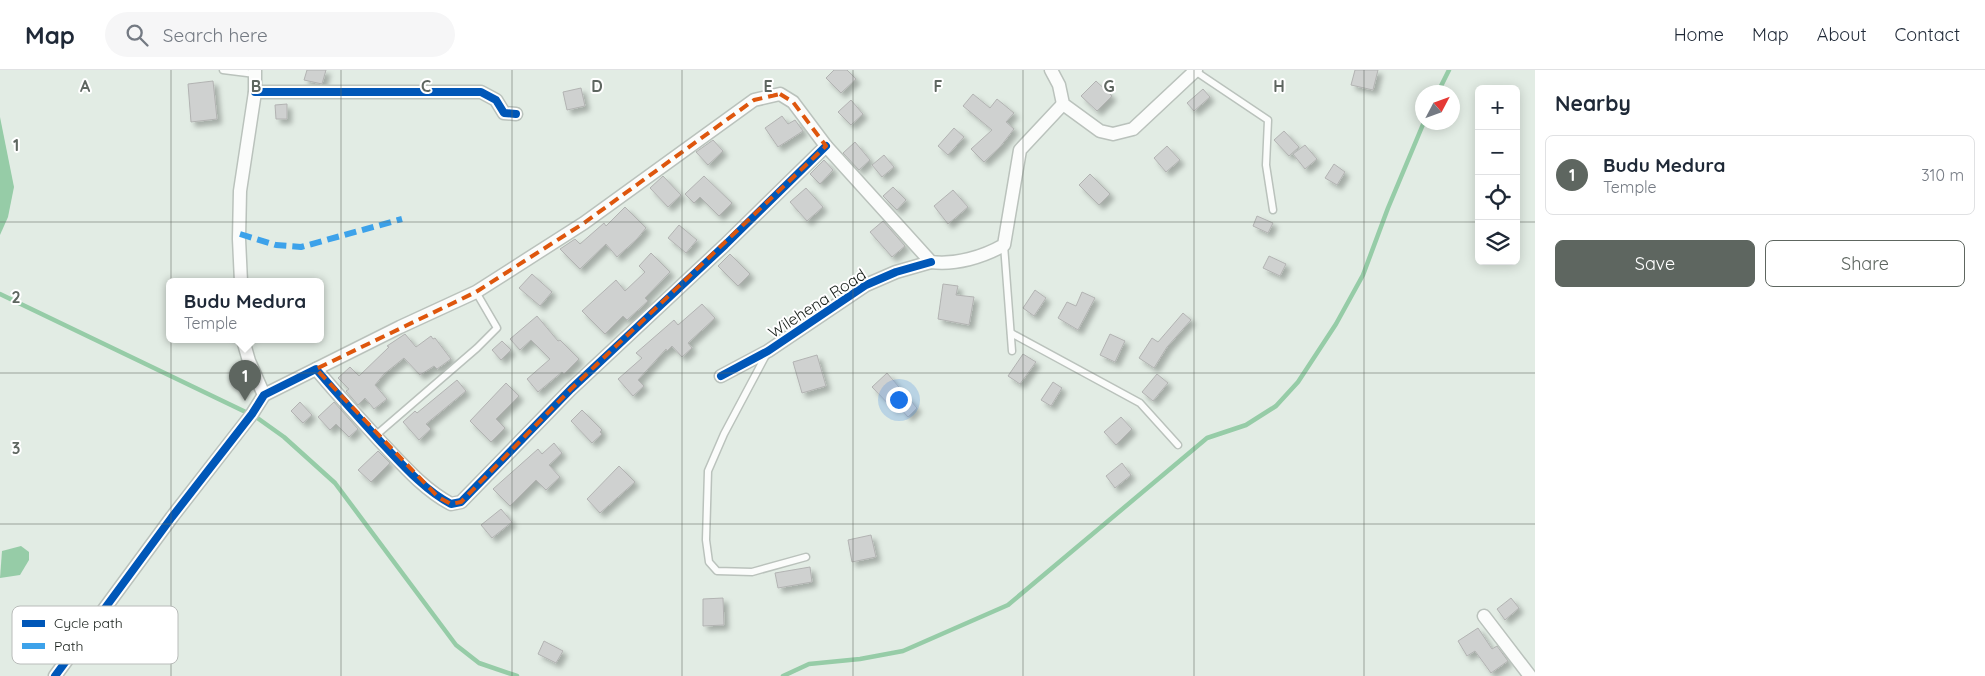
<!DOCTYPE html>
<html lang="en">
<head>
<meta charset="utf-8">
<style>
	body { margin:0; font-family:Quicksand,sans-serif; background:#f6f6f7; color:#1f2937 }
	.controls { position:absolute; right:15px; top:15px; display:grid; overflow:hidden; border-radius:8px; box-shadow:0 2px 12px #0003 }
	.controls button { width:45px; height:45px; display:grid; place-items:center; padding:0; border:0; border-bottom:1px solid #e0e1e3; background:#fff; color:#1f2937; font:25px sans-serif }
	.compass { position:absolute; left:1415px; top:15px; width:45px; height:45px; border-radius:50%; background:#fff; box-shadow:0 2px 12px #0003; rotate:49deg }
	.you { position:absolute; left:898px; top:329px; width:18px; height:18px; margin:-12px; border:4px solid #fff; border-radius:50%; background:#1a73e8; box-shadow:0 0 0 8px #1a73e833 }
	.badge { display:grid; place-items:center; width:32px; height:32px; border-radius:50%; background:#5e6660; color:#fff; font-size:16px; font-weight:700 }
	.pin { position:absolute; translate:-50% -41px; filter:drop-shadow(0 1px 2px #0008) }
	.pin::after { content:''; position:absolute; top:26px; width:18px; height:15px; background:inherit; clip-path:polygon(0 0,100% 0,50% 100%) }
	.popup { position:absolute; left:166px; top:208px; width:158px; height:65px; box-sizing:border-box; display:grid; place-content:center; border-radius:8px; background:#fff; filter:drop-shadow(0 1px 4px #0005); font-size:16px; white-space:nowrap; color:#747a83 }
	.popup b { font-size:19px; color:#1f2937 }
	.popup::after { content:''; position:absolute; left:50%; top:100%; margin-left:-10px; border:10px solid transparent; border-top-color:#fff }
	.list { margin:0; padding:0; list-style:none }
	h2 { display:flex; justify-content:space-between; align-items:center; height:65px; margin:0; padding:0 20px; font-size:21px }
	h2 small { font-size:16px; font-weight:400; color:#747a83 }
	.list li { display:grid; grid-template-columns:32px 1fr auto; gap:15px; align-items:center; box-sizing:border-box; height:80px; margin:0 10px 10px; padding:0 10px; border:1px solid #e0e1e3; border-radius:8px }
	.list b { display:block; font-size:19px; white-space:nowrap }
	.list p { margin:0; font-size:16px; white-space:nowrap; color:#747a83 }
	.list em { font-size:16px; font-style:normal; color:#747a83 }
	.actions { display:flex; gap:10px; padding:15px 20px }
	.actions a { flex:1; padding:11px 0; border:1px solid #5e6660; border-radius:8px; text-align:center; font-size:18px; color:#5e6660 }
	.actions .main { background:#5e6660; color:#fff }
	.icon { flex:none; width:28px; height:28px; fill:none; stroke:currentColor; stroke-width:2; stroke-linecap:round; stroke-linejoin:round }
	.map { position:relative; flex:none; width:1535px; height:606px; overflow:hidden }
	header { display:flex; align-items:center; gap:30px; box-sizing:border-box; height:70px; padding:0 25px; background:#fff; border-bottom:1px solid #e0e1e3 }
	header strong { font-size:24px }
	nav { display:flex; gap:28px; margin-inline-start:auto; font-size:18px }
	.search { width:350px; height:45px; background:#f6f6f7; display:flex; align-items:center; gap:12px; box-sizing:border-box; padding:0 18px; border-radius:28px; color:#747a83; font-size:19px }
	main { display:flex }
	aside { flex:1; background:#fff }
	.map>svg:first-child { display:block }
</style>
</head>
<body>
<header>
<strong>Map</strong>
<div class="search"><svg class="icon" aria-label="search" viewBox="0 0 24 24"><circle cx="10" cy="10" r="6"/><path d="M15 15l6 6"/></svg>Search here</div>
<nav><a>Home</a><a>Map</a><a>About</a><a>Contact</a></nav>
</header>
<main>
<div class="map">
<svg width="1535" height="606" viewBox="0 0 1535 606">
	<defs>
		<filter id="shadow"><feDropShadow dx="4.5" dy="4.5" stdDeviation="2.5" flood-color="#0004"/></filter>
	</defs>
	<rect width="100%" height="100%" fill="#e2ece4"/>
	<g fill="#96cca7">
		<path d="M0 47 14 117 8 147 0 165Z"/>
		<path d="M21 476 29 482V490L20 505 0 508 2 481Z"/>
	</g>
	<g fill="none" stroke-linecap="round" stroke-linejoin="round">
		<g stroke="#96cca7" stroke-width="4.5">
			<path d="M1438 22 1449 0"/>
			<path d="M0 224 256 347 284 367 335 413 456 575 479 593 517 606"/>
			<path d="M783 606 809 594 860 589 903 581 1008 535 1207 368 1246 355 1276 336 1298 312 1336 254 1363 205 1388 138 1424 52"/>
		</g>
	</g>
	<g fill="#cfd1d0" stroke="#b2b3b2" filter="url(#shadow)">
		<path d="M307 0H326L322 14 304 10Z"/>
		<path d="M834 0H847L856 9 841 23 826 8Z"/>
		<path d="M1355 0H1378L1373 20 1351 15Z"/>
		<path d="M213 11 217 49 191 52 188 14Z"/>
		<path d="M1096 11 1112 26 1097 41 1081 26Z"/>
		<path d="M581 18 585 36 567 40 563 22Z"/>
		<path d="M1203 19 1210 27 1194 41 1187 33Z"/>
		<path d="M973 24 990 38 997 29 1014 43 1006 52 1014 59 1000 77 984 92 971 79 992 60 963 36Z"/>
		<path d="M851 30 863 44 851 55 838 42Z"/>
		<path d="M287 34V49H276L275 35Z"/>
		<path d="M782 46 788 54 795 50 803 61 778 77 765 58Z"/>
		<path d="M954 58 964 67 948 85 938 76Z"/>
		<path d="M1284 61 1299 77 1289 86 1274 70Z"/>
		<path d="M713 70 723 81 708 95 696 82Z"/>
		<path d="M855 72 870 90 859 100 843 83Z"/>
		<path d="M1305 75 1317 89 1305 99 1293 84Z"/>
		<path d="M1167 76 1180 90 1166 102 1154 88Z"/>
		<path d="M884 85 894 97 882 107 872 95Z"/>
		<path d="M824 90 833 100 820 114 810 104Z"/>
		<path d="M1334 94 1345 102 1337 115 1325 108Z"/>
		<path d="M1090 104 1110 124 1099 135 1079 115Z"/>
		<path d="M663 106 681 125 668 137 650 118Z"/>
		<path d="M704 106 732 133 719 146 700 127 694 133 685 124Z"/>
		<path d="M893 117 906 130 897 140 883 126Z"/>
		<path d="M806 118 823 137 807 151 790 132Z"/>
		<path d="M953 120 968 137 948 154 934 136Z"/>
		<path d="M625 137 646 158 637 169 617 187 606 174 580 199 560 179 575 169 580 174 604 153 606 156Z"/>
		<path d="M1257 146 1273 153 1268 163 1253 156Z"/>
		<path d="M883 151 905 176 892 187 870 162Z"/>
		<path d="M679 155 697 170 686 183 668 168Z"/>
		<path d="M651 183 670 202 645 228 648 231 627 250 623 246 605 264 582 241 616 210 625 221 645 202 639 196Z"/>
		<path d="M730 184 750 204 738 216 718 196Z"/>
		<path d="M1269 186 1286 194 1280 206 1263 198Z"/>
		<path d="M532 204 552 222 540 236 519 218Z"/>
		<path d="M943 214 958 216 956 225 974 227 969 255 938 249Z"/>
		<path d="M1035 220 1046 228 1034 246 1023 238Z"/>
		<path d="M1082 222 1095 228 1078 260 1058 248 1067 232 1076 236Z"/>
		<path d="M702 234 715 248 688 273 692 278 682 287 672 276 667 281 666 279 638 310 644 316 633 326 618 309 642 288 636 283 674 250 678 255Z"/>
		<path d="M1183 243 1191 250 1167 277 1154 298 1139 288 1152 268 1158 272Z"/>
		<path d="M537 246 558 271 560 270 579 289 564 304 562 302 538 322 527 309 550 289 531 270 520 280 510 269Z"/>
		<path d="M405 264 416 277 431 266 433 269 435 268 451 289 437 299 434 296 420 305 404 288 384 304 375 315 387 329 374 339 365 328 358 335 346 321 349 319 338 308 350 297 359 306 389 277 387 276Z"/>
		<path d="M1110 264 1125 271 1115 292 1100 285Z"/>
		<path d="M502 271 511 280 501 290 492 280Z"/>
		<path d="M1023 284 1036 292 1020 314 1008 306Z"/>
		<path d="M817 285 826 316 802 323 793 292Z"/>
		<path d="M887 303 917 338 908 347 898 336 894 340 872 317Z"/>
		<path d="M1157 304 1168 313 1153 331 1142 322Z"/>
		<path d="M457 310 466 321 426 354 431 359 419 370 403 352 415 341 417 343Z"/>
		<path d="M1053 312 1062 318 1051 336 1041 330Z"/>
		<path d="M506 313 519 326 496 349 505 358 491 372 470 351Z"/>
		<path d="M300 332 312 345 303 353 291 341Z"/>
		<path d="M334 332 358 359 349 367 336 354 330 360 318 347Z"/>
		<path d="M582 340 602 360 600 362 602 364 592 373 571 351Z"/>
		<path d="M1121 347 1132 359 1116 375 1104 362Z"/>
		<path d="M554 373 562 383 549 395 560 407 546 420 536 410 510 436 493 419 538 379 542 384Z"/>
		<path d="M378 381 390 393 371 412 358 400Z"/>
		<path d="M1122 393 1131 405 1115 418 1106 406Z"/>
		<path d="M619 396 635 412 600 443 587 429Z"/>
		<path d="M501 439 512 452 492 468 481 455Z"/>
		<path d="M871 465 876 487 852 492 848 470Z"/>
		<path d="M810 497 812 512 778 518 775 503Z"/>
		<path d="M723 528 724 555 703 556V529Z"/>
		<path d="M1511 528 1519 538 1505 550 1497 539Z"/>
		<path d="M1478 558 1492 579 1497 576 1508 591 1491 603 1475 581 1467 586 1458 571Z"/>
		<path d="M544 571 563 581 556 593 538 584Z"/>
	</g>
	<g fill="none" stroke-linecap="round" stroke-linejoin="round">
		<g stroke="#bac2bc" stroke-width="9">
			<g id="service">
				<path d="M223 0 255 4"/>
				<path d="M1195 1 1268 50 1266 95 1273 140"/>
				<path d="M1004 175 1012 281"/>
				<path d="M1011 263 1140 333 1178 375"/>
				<path d="M766 285 724 364 708 401 706 470 709 492 717 501 752 502 806 487"/>
				<path d="M375 366 477 278 497 258 476 222"/>
			</g>
		</g>
		<g stroke="#bac2bc" stroke-width="15">
			<g id="minor">
				<path d="M1051 0 1059 15 1063 34 1100 61 1113 64 1133 59 1196 0"/>
				<path d="M255 22H481L496 30 504 43 516 44"/>
				<path d="M241 212 239 169 240 121 255 22V0"/>
				<path d="M243 270 249 291 264 325"/>
				<path d="M316 299 400 257 476 222 584 153 754 30 780 24 793 32 826 76 931 192C956 195 983 187 1004 175L1020 80 1063 34"/>
				<path d="M721 306 768 281 866 215 896 202 931 192"/>
				<path d="M1484 546 1530 606"/>
				<path d="M55 606 172 447 252 344 264 325 316 299C337 324 358 347 380 371 402 394 423 419 451 434L461 432 571 319 725 175 826 76"/>
			</g>
		</g>
		<use href="#service" stroke="#fbfcfb" stroke-width="6"/>
		<use href="#minor" stroke="#fbfcfb" stroke-width="12"/>
		<path stroke="#3da2ea" stroke-width="6" stroke-dasharray="12 6" stroke-linecap="butt" d="M240 164 276 175 301 177 402 149"/>
		<g stroke="#fff" stroke-width="11">
			<g id="cycleway">
				<path d="M255 22H481L496 30 504 43 516 44"/>
				<path d="M721 306 768 281 866 215 896 202 931 192"/>
				<path d="M55 606 172 447 252 344 264 325 316 299C337 324 358 347 380 371 402 394 423 419 451 434L461 432 571 319 725 175 826 76"/>
			</g>
		</g>
		<use href="#cycleway" stroke="#0057b8" stroke-width="8"/>
	</g>
	<path fill="none" stroke="#de560d" stroke-width="4" stroke-dasharray="10 6" stroke-linejoin="round" d="M780 24 793 32 826 76 571 319 461 432 451 434 438 427 316 299 476 222 584 153 754 30Z"/>
	<path fill="none" stroke="#5e6660" stroke-width="1" stroke-opacity="0.55" d="M171 0V606M341 0V606M512 0V606M682 0V606M853 0V606M1023 0V606M1194 0V606M1364 0V606M0 152H1479M1516 152H1535M0 303H1535M0 454H1535"/>
	<g text-anchor="middle" dominant-baseline="central" stroke-width="4" stroke-linejoin="round" paint-order="stroke">
		<g font-size="16" fill="#171e19" stroke="#fff">
			<text transform="translate(817 233) rotate(-33)">Wilehena Road</text>
		</g>
	</g>
	<rect x="12" y="536" width="166" height="58" rx="8" fill="#fff" stroke="#b9bcba" stroke-width="1"/>
	<rect x="22" y="550" width="23" height="7" fill="#0057b8"/>
	<rect x="22" y="573" width="23" height="6" fill="#3da2ea"/>
	<g font-size="14" fill="#171e19">
		<text x="54" y="558">Cycle path</text>
		<text x="54" y="581">Path</text>
	</g>
	<g font-size="16" text-anchor="middle" font-weight="bold" fill="#5e6660" stroke="#fff" stroke-width="4" stroke-linejoin="round" paint-order="stroke">
		<text x="85" y="22">A</text>
		<text x="256" y="22">B</text>
		<text x="426" y="22">C</text>
		<text x="597" y="22">D</text>
		<text x="768" y="22">E</text>
		<text x="938" y="22">F</text>
		<text x="1109" y="22">G</text>
		<text x="1279" y="22">H</text>
		<text x="16" y="81">1</text>
		<text x="16" y="233">2</text>
		<text x="16" y="384">3</text>
	</g>
</svg>
<div class="controls">
<button>+</button>
<button>−</button>
<button><svg class="icon" aria-label="locate" viewBox="0 0 24 24"><circle cx="12" cy="12" r="6"/><path d="M12 2v4M12 18v4M2 12h4M18 12h4"/></svg></button>
<button><svg class="icon" aria-label="layers" viewBox="0 0 24 24"><path d="M12 4l9 5-9 5-9-5zM3 14l9 5 9-5"/></svg></button>
</div>
<svg class="compass" viewBox="-18 -18 36 36"><path d="M0-13l5 13h-10z" fill="#e53935"/><path d="M0 13l5-13h-10z" fill="#747a83"/></svg>
<div class="you"></div>
<div class="pin badge" style="left:245px;top:331px">1</div>
<div class="popup"><b>Budu Medura</b>Temple</div>
</div>
<aside>
<h2>Nearby<small></small></h2>
<ul class="list">
<li><span class="badge">1</span><div><b>Budu Medura</b><p>Temple</p></div><em>310 m</em></li>
</ul>
<div class="actions"><a class="main">Save</a><a>Share</a></div>
</aside>
</main>
</body>
</html>
